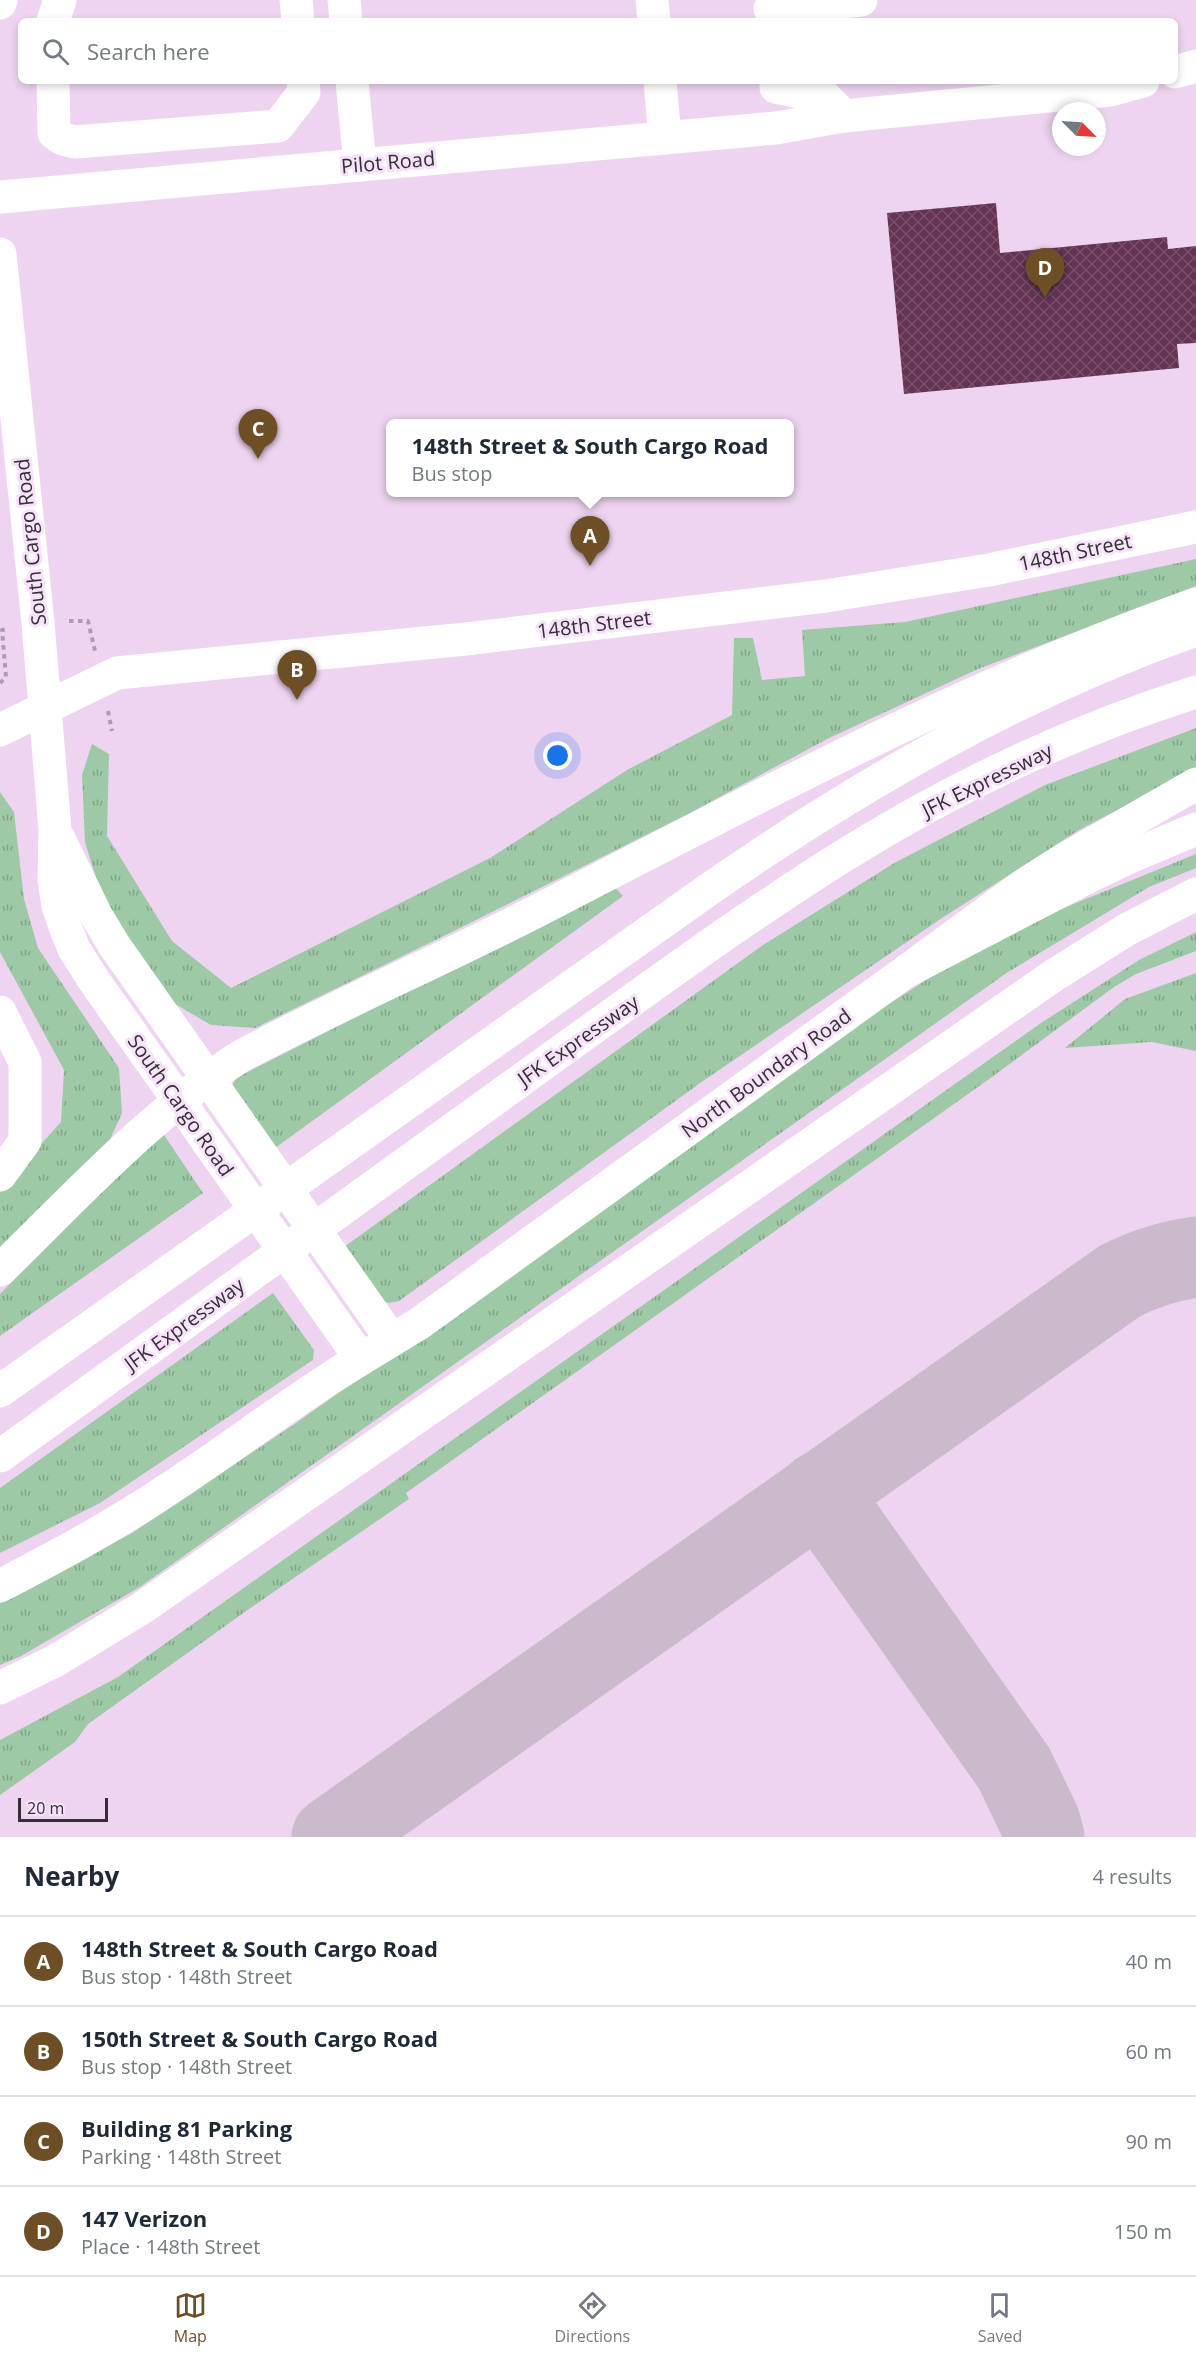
<!DOCTYPE html>
<html lang="en">
<head>
<meta charset="utf-8">
<style>
	body { margin:0; font-family:"Open Sans",sans-serif; background:#f6f6f7; color:#1f2937 }
	.compass { position:absolute; left:1052px; top:102px; width:54px; height:54px; border-radius:50%; background:#fff; box-shadow:0 3px 9px #0003; rotate:114deg }
	.scale { position:absolute; left:18px; bottom:15px; width:90px; box-sizing:border-box; padding-left:6px; border:3px solid #362e37; border-top:0; font-size:16px; line-height:21px; white-space:nowrap; color:#362e37; -webkit-text-stroke:4px #f7e3f9; paint-order:stroke }
	.you { position:absolute; left:558px; top:756px; width:21px; height:21px; margin:-15px; border:4px solid #fff; border-radius:50%; background:#1a73e8; box-shadow:0 0 0 9px #1a73e833 }
	.badge { display:grid; place-items:center; width:39px; height:39px; border-radius:50%; background:#6e4f25; color:#fff; font-size:20px; font-weight:700 }
	.pin { position:absolute; translate:-50% -50px; filter:drop-shadow(0 2px 3px #0008) }
	.pin::after { content:''; position:absolute; top:32px; width:21px; height:18px; background:inherit; clip-path:polygon(0 0,100% 0,50% 100%) }
	.popup { position:absolute; left:386px; top:419px; width:408px; height:78px; box-sizing:border-box; display:grid; place-content:center; border-radius:9px; background:#fff; filter:drop-shadow(0 2px 4px #0005); font-size:20px; white-space:nowrap; color:#747a83 }
	.popup b { font-size:22px; color:#1f2937 }
	.popup::after { content:''; position:absolute; left:50%; top:100%; margin-left:-12px; border:12px solid transparent; border-top-color:#fff }
	.list { margin:0; padding:0; list-style:none }
	h2 { display:flex; justify-content:space-between; align-items:center; height:78px; margin:0; padding:0 24px; font-size:26px }
	h2 small { font-size:20px; font-weight:400; color:#747a83 }
	.list li { display:grid; grid-template-columns:39px 1fr auto; gap:18px; align-items:center; box-sizing:border-box; height:90px; padding:0 24px; border-top:2px solid #e0e1e3 }
	.list b { display:block; font-size:22px; white-space:nowrap }
	.list p { margin:0; font-size:20px; white-space:nowrap; color:#747a83 }
	.list em { font-size:20px; font-style:normal; color:#747a83 }
	.icon { flex:none; width:33px; height:33px; fill:none; stroke:currentColor; stroke-width:2; stroke-linecap:round; stroke-linejoin:round }
	.map { position:relative; flex:none; width:1196px; height:1837px; overflow:hidden }
	.search { position:absolute; background:#fff; box-shadow:0 3px 9px #0003; left:18px; right:18px; top:18px; height:66px; display:flex; align-items:center; gap:15px; box-sizing:border-box; padding:0 21px; border-radius:9px; color:#747a83; font-size:22px }
	.sheet { height:438px; background:#fff }
	nav { display:flex; justify-content:space-around; align-items:center; box-sizing:border-box; height:84px; border-top:2px solid #e0e1e3; background:#fff; font-size:16px; color:#747a83 }
	nav a { display:grid; justify-items:center; gap:3px }
	nav .on { color:#6e4f25 }
	.map>svg:first-child { display:block }
</style>
</head>
<body>
<div class="map">
<svg width="1196" height="1837" viewBox="0 0 1196 1837">
	<defs>
		<pattern id="grass-tufts" width="24" height="20" patternUnits="userSpaceOnUse" patternTransform="scale(1.5)"><rect width="24" height="20" fill="#9dc9a6"/><path d="M3 7l-1-3M5 7V3M7 7l1-3M15 17l-1-3M17 17v-4M19 17l1-3" fill="none" stroke="#81a488"/></pattern>
		<pattern id="building-cross-hatch" width="8" height="8" patternUnits="userSpaceOnUse" patternTransform="scale(1.5)"><rect width="8" height="8" fill="#643353"/><path d="M0 0l8 8M0 8l8-8" fill="none" stroke="#774f69"/></pattern>
	</defs>
	<rect width="100%" height="100%" fill="#f7e3f9"/>
	<path fill="#eed4f0" fill-rule="evenodd" d="M0 0H1196V1837H0ZM21 21H1175V81H21ZM1061 111H1097V147H1061ZM390 424H789V492H390Z"/>
	<g fill="url(#grass-tufts)">
		<path d="M1196 559V586L978 669 827 739 690 813 456 930 255 1028 211 1025 170 1001 118 928 99 888 85 842 82 775 92 744 109 754 107 836 172 941 231 988 490 858 627 770 732 715 734 638H753L762 680 805 676 802 630 905 622Z"/>
		<path d="M1196 728V769L1079 830 942 918 703 1081 399 1301 389 1303 381 1300 344 1247 763 945 896 862 1045 785Z"/>
		<path d="M0 792 14 812 24 899 38 948 119 1068 122 1113 108 1144 0 1249V1189L61 1122 64 1070 0 952Z"/>
		<path d="M1196 854V868L1149 887 1008 972 140 1587 21 1656 0 1665V1599L38 1583 132 1533 296 1423 850 1029 993 937Z"/>
		<path d="M614 886 623 896 275 1148 232 1086 236 1078Z"/>
		<path d="M1196 932V951L1136 974 1114 987 992 1077 406 1493 409 1499 249 1609 88 1724 75 1742 0 1795V1740L118 1677 1041 1023 1139 960Z"/>
		<path d="M1196 973V1051L1152 1042 1065 1048 1125 999Z"/>
		<path d="M162 1132 203 1193 0 1336V1294Z"/>
		<path d="M273 1293 314 1350 313 1360 100 1503 0 1553V1488Z"/>
	</g>
	<g fill="none" stroke-linecap="round" stroke-linejoin="round">
		<g stroke="#cbbacc" stroke-width="81">
			<path d="M819 1492 1014 1768 1040 1822 1044 1837"/>
			<path d="M332 1837 1120 1281C1145 1268 1168 1261 1196 1257"/>
		</g>
	</g>
	<path fill="url(#building-cross-hatch)" d="M996 203 1000 253 1167 237 1168 249 1196 246V343L1177 344 1179 368 904 394 887 213Z"/>
	<g fill="none" stroke-linecap="round" stroke-linejoin="round">
		<g stroke="#ac9dae" stroke-width="4" stroke-dasharray="4.5 4.5" stroke-linecap="butt">
			<path d="M69 621H88L95 651"/>
			<path d="M0 683 6 677 2 630 8 629"/>
			<path d="M108 711 112 731"/>
		</g>
		<g stroke="#fff" stroke-width="33">
			<path d="M296 0 298 21"/>
			<path d="M344 0 346 21"/>
			<path d="M652 0 654 21"/>
			<path d="M0 3 1 0"/>
			<path d="M770 9 861 0"/>
			<path d="M53 21 60 0"/>
			<path d="M1175 72 1196 66"/>
			<path d="M53 81 54 133 63 139 75 142 278 126 304 92 303 81"/>
			<path d="M352 81 360 165"/>
			<path d="M660 81 665 138"/>
			<path d="M776 81V87L825 97 844 116"/>
			<path d="M0 197 776 128 844 116 1110 90 1143 81"/>
			<path d="M0 254 38 623 55 830 54 879 58 906 66 929 74 949 95 982 361 1359 420 1323 905 972 1078 882 1132 856 1196 829"/>
			<path d="M0 730 117 673 466 639 826 596 989 570 1196 527"/>
			<path d="M58 837 96 915 114 945 392 1340"/>
			<path d="M0 1012 25 1062V1141L0 1175"/>
			<path d="M0 1688 55 1661 142 1608 1053 976 1126 930 1196 894"/>
		</g>
		<g stroke="#fff" stroke-width="33">
			<path d="M905 972 1021 887 1065 859 1196 784"/>
			<path d="M0 1270C77 1195 150 1115 241 1056 338 1005 439 961 537 911 752 800 967 684 1196 604"/>
			<path d="M0 1391 708 890C859 785 1021 691 1196 630"/>
			<path d="M0 1456C172 1332 344 1208 517 1083 623 1007 729 928 840 858 950 789 1072 731 1196 692"/>
			<path d="M0 1586C57 1556 114 1526 167 1490 233 1447 294 1399 361 1359"/>
		</g>
	</g>
	<g text-anchor="middle" dominant-baseline="central" stroke-width="6" stroke-linejoin="round" paint-order="stroke">
		<g font-size="20" fill="#362e37" stroke="#f7e3f9">
			<text transform="translate(388 162) rotate(-5)">Pilot Road</text>
			<text transform="translate(30 542) rotate(-96)">South Cargo Road</text>
			<text transform="translate(1075 552) rotate(-12)">148th Street</text>
			<text transform="translate(594 624) rotate(-7)">148th Street</text>
			<text transform="translate(987 780) rotate(-26)">JFK Expressway</text>
			<text transform="translate(578 1040) rotate(-35)">JFK Expressway</text>
			<text transform="translate(766 1073) rotate(-36)">North Boundary Road</text>
			<text transform="translate(181 1105) rotate(55)">South Cargo Road</text>
			<text transform="translate(184 1324) rotate(-36)">JFK Expressway</text>
		</g>
	</g>
</svg>
<svg class="compass" viewBox="-18 -18 36 36"><path d="M0-13l5 13h-10z" fill="#e53935"/><path d="M0 13l5-13h-10z" fill="#747a83"/></svg>
<div class="scale">20 m</div>
<div class="you"></div>
<div class="pin badge" style="left:590px;top:566px">A</div>
<div class="popup"><b>148th Street &amp; South Cargo Road</b>Bus stop</div>
<div class="pin badge" style="left:297px;top:700px">B</div>
<div class="pin badge" style="left:258px;top:459px">C</div>
<div class="pin badge" style="left:1045px;top:298px">D</div>
<div class="search"><svg class="icon" aria-label="search" viewBox="0 0 24 24"><circle cx="10" cy="10" r="6"/><path d="M15 15l6 6"/></svg>Search here</div>
</div>
<section class="sheet">
<h2>Nearby<small>4 results</small></h2>
<ul class="list">
<li><span class="badge">A</span><div><b>148th Street &amp; South Cargo Road</b><p>Bus stop · 148th Street</p></div><em>40 m</em></li>
<li><span class="badge">B</span><div><b>150th Street &amp; South Cargo Road</b><p>Bus stop · 148th Street</p></div><em>60 m</em></li>
<li><span class="badge">C</span><div><b>Building 81 Parking</b><p>Parking · 148th Street</p></div><em>90 m</em></li>
<li><span class="badge">D</span><div><b>147 Verizon</b><p>Place · 148th Street</p></div><em>150 m</em></li>
</ul>
</section>
<nav>
<a class="on"><svg class="icon" aria-label="map" viewBox="0 0 24 24"><path d="M3 6l6-2 6 2 6-2v14l-6 2-6-2-6 2zM9 4v14M15 6v14"/></svg>Map</a>
<a><svg class="icon" aria-label="directions" viewBox="0 0 24 24"><path d="M12 3l9 9-9 9-9-9zM9 14v-3h6M13 9l2 2-2 2"/></svg>Directions</a>
<a><svg class="icon" aria-label="saved" viewBox="0 0 24 24"><path d="M7 4h10v16l-5-4-5 4z"/></svg>Saved</a>
</nav>
</body>
</html>
